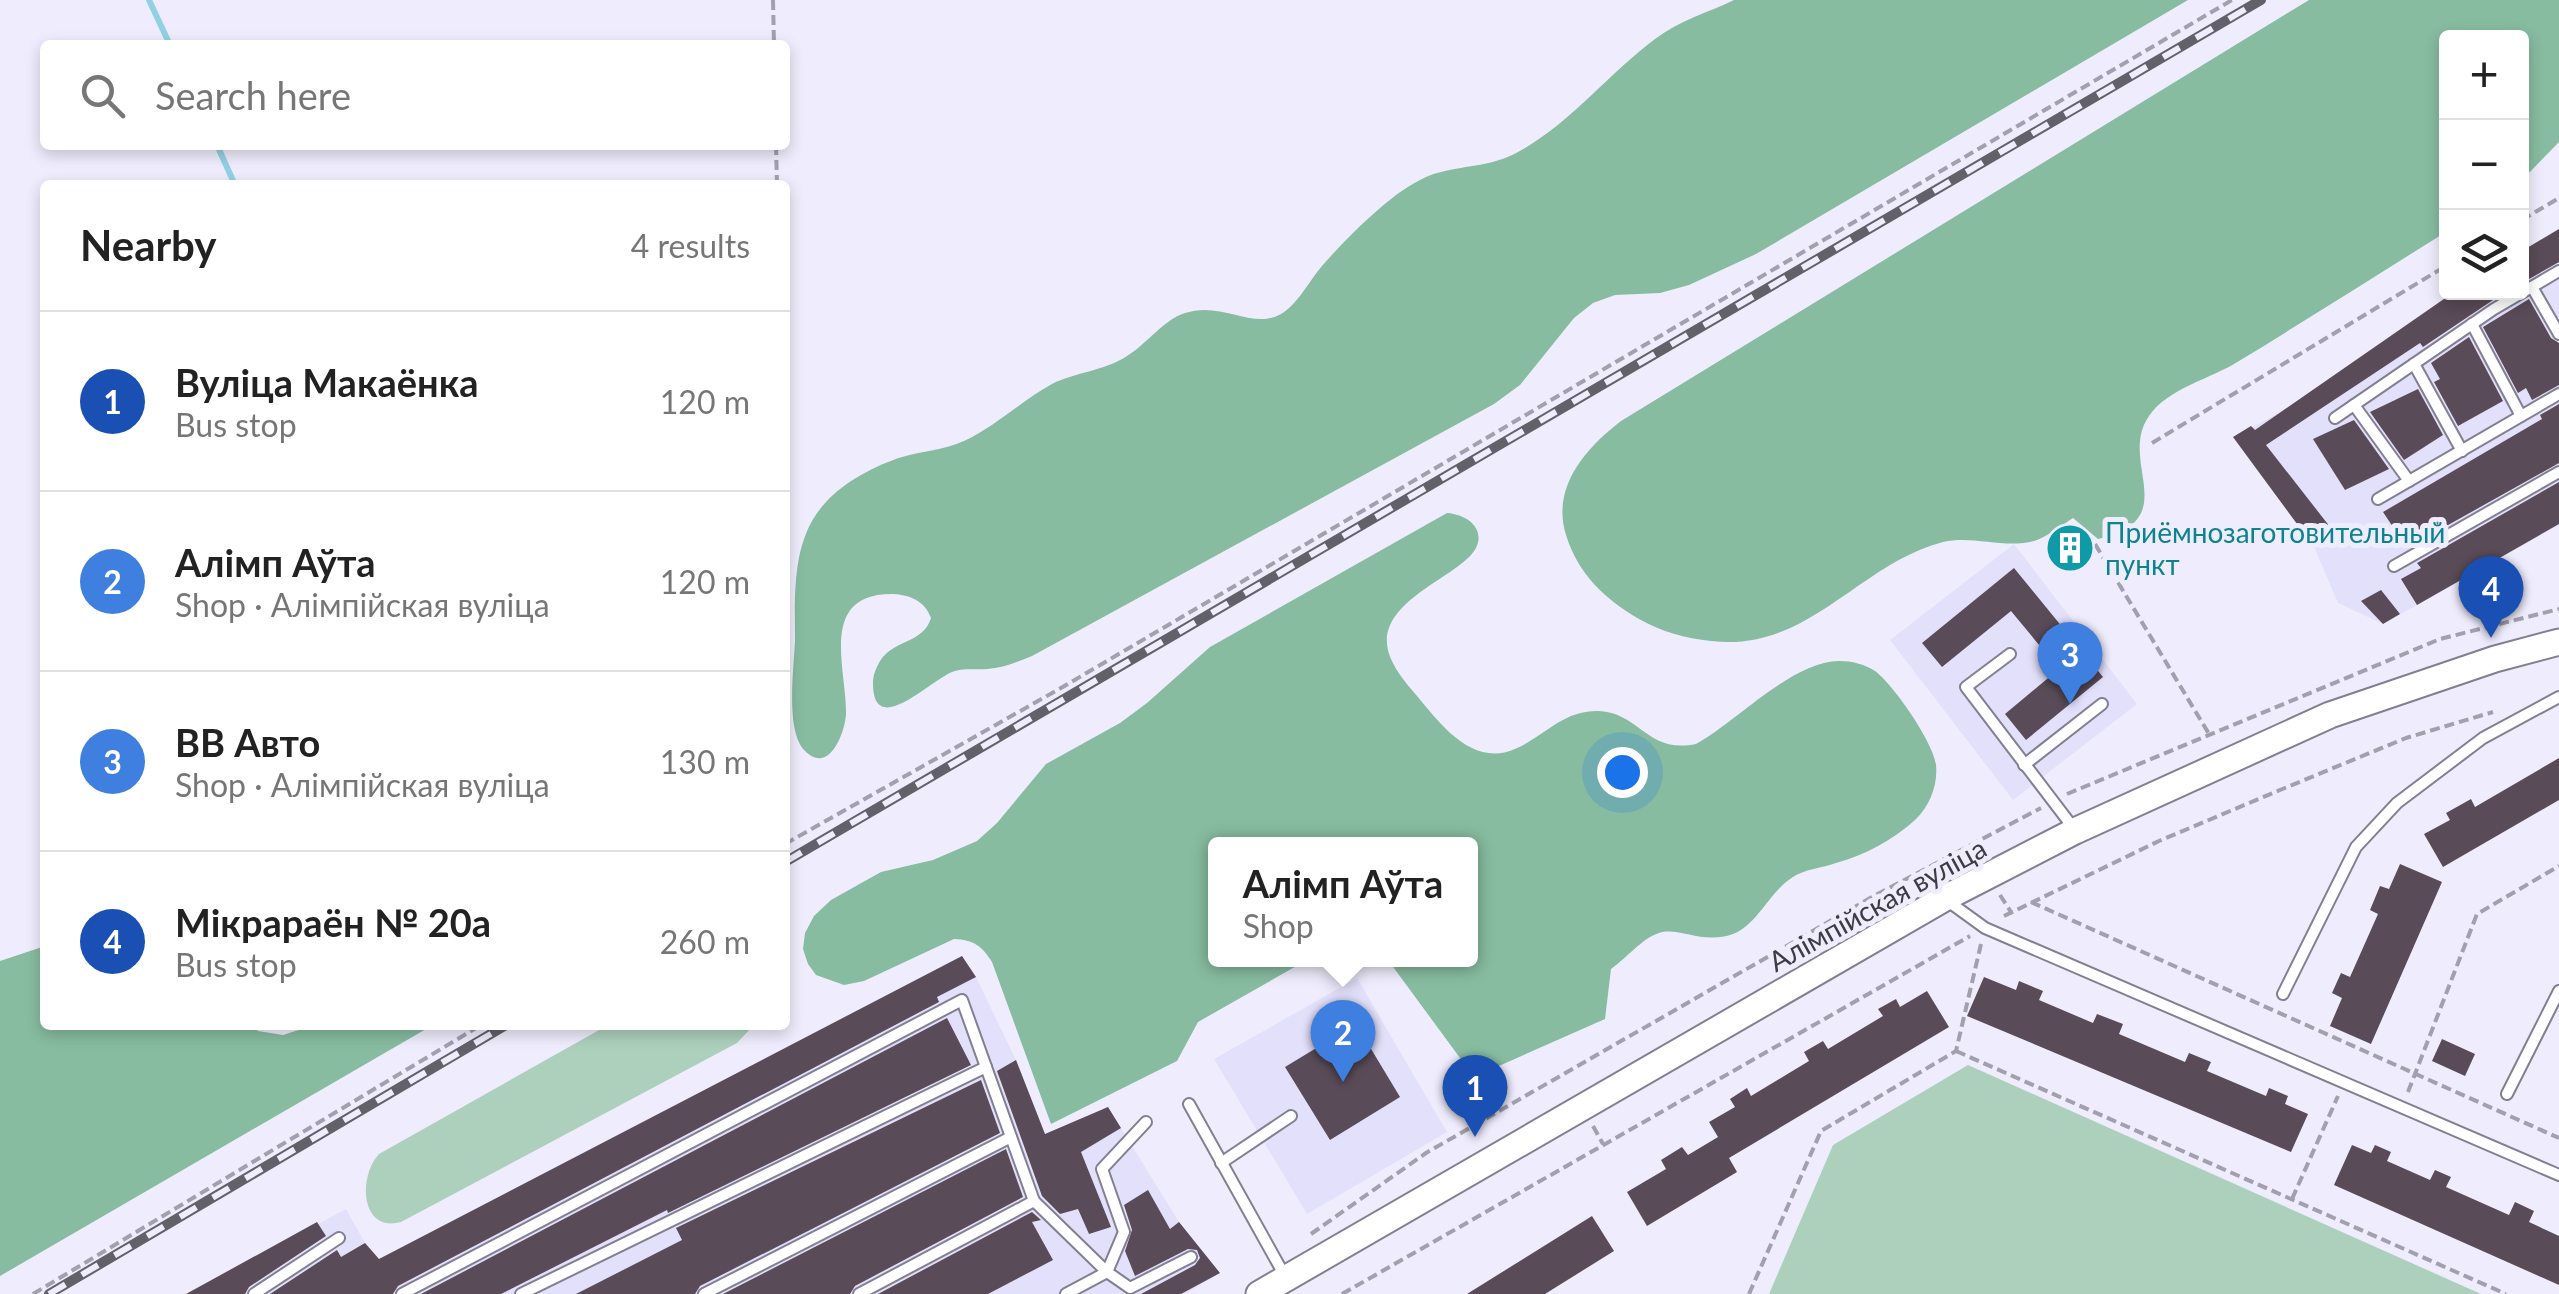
<!DOCTYPE html>
<html lang="en">
<head>
<meta charset="utf-8">
<style>
	body { margin:0; font-family:Lato,sans-serif; background:#f6f6f6; color:#222 }
	.controls { position:absolute; right:30px; top:30px; display:grid; overflow:hidden; border-radius:10px; box-shadow:0 5px 15px #0003 }
	.controls button { width:90px; height:90px; display:grid; place-items:center; padding:0; border:0; border-bottom:2px solid #e0e0e0; background:#fff; color:#222; font:50px sans-serif }
	.you { position:absolute; left:1622px; top:772px; width:35px; height:35px; margin:-25px; border:8px solid #fff; border-radius:50%; background:#1a73e8; box-shadow:0 0 0 15px #1a73e833 }
	.badge { display:grid; place-items:center; width:65px; height:65px; border-radius:50%; background:#0f766e; color:#fff; font-size:32px; font-weight:700 }
	.pin { position:absolute; translate:-50% -82px; filter:drop-shadow(0 2px 5px #0008) }
	.pin::after { content:''; position:absolute; top:52px; width:35px; height:30px; background:inherit; clip-path:polygon(0 0,100% 0,50% 100%) }
	.popup { position:absolute; left:1208px; top:837px; width:270px; height:130px; box-sizing:border-box; display:grid; place-content:center; border-radius:10px; background:#fff; filter:drop-shadow(0 2px 8px #0005); font-size:32px; white-space:nowrap; color:#767676 }
	.popup b { font-size:38px; color:#222 }
	.popup::after { content:''; position:absolute; left:50%; top:100%; margin-left:-20px; border:20px solid transparent; border-top-color:#fff }
	.list { margin:0; padding:0; list-style:none }
	h2 { display:flex; justify-content:space-between; align-items:center; height:130px; margin:0; padding:0 40px; font-size:42px }
	h2 small { font-size:32px; font-weight:400; color:#767676 }
	.list li { display:grid; grid-template-columns:65px 1fr auto; gap:30px; align-items:center; box-sizing:border-box; height:180px; padding:0 40px; border-top:2px solid #e0e0e0 }
	.list b { display:block; font-size:38px; white-space:nowrap }
	.list p { margin:0; font-size:32px; white-space:nowrap; color:#767676 }
	.list em { font-size:32px; font-style:normal; color:#767676 }
	.icon { flex:none; width:55px; height:55px; fill:none; stroke:currentColor; stroke-width:2; stroke-linecap:round; stroke-linejoin:round }
	.map { position:relative; flex:none; width:2559px; height:1294px; overflow:hidden }
	.search { position:absolute; background:#fff; box-shadow:0 5px 15px #0003; left:40px; top:40px; width:750px; height:110px; display:flex; align-items:center; gap:25px; box-sizing:border-box; padding:0 35px; border-radius:10px; color:#767676; font-size:38px }
	.panel { position:absolute; background:#fff; box-shadow:0 5px 15px #0003; left:40px; top:180px; width:750px; height:850px; border-radius:10px }
	.map>svg:first-child { display:block }
</style>
</head>
<body>
<div class="map">
<svg width="2559" height="1294" viewBox="0 0 2559 1294">
	<rect width="100%" height="100%" fill="#efedfd"/>
	<g fill="#e3e0fb">
		<path d="M2559 229V525L2383 624 2338 603 2314 547 2233 437 2279 413 2455 293 2522 292V251Z"/>
		<path d="M2014 544 2137 704 2013 800 1890 640Z"/>
		<path d="M962 956 976 977 1016 1060 1045 1134 1108 1107 1179 1222 1220 1273 1185 1294H188L346 1209 365 1243 379 1259Z"/>
		<path d="M1357 978 1447 1132 1307 1214 1214 1059Z"/>
	</g>
	<g fill="#add0bd">
		<path d="M608 1025H754L737 1043 401 1222C360 1233 358 1176 379 1154Z"/>
		<path d="M1968 1065 2481 1294H1769L1833 1145Z"/>
	</g>
	<g fill="#87bca0">
		<path d="M1734 0H2188L1756 254 1689 285 1660 293 1615 295 1593 303 1574 318 1520 385 1494 404 1032 656C1017 662 1003 668 987 669 977 670 966 668 955 671 934 676 873 742 873 683 873 675 876 668 880 661 894 639 923 644 931 618 925 601 910 595 893 594 817 593 847 670 846 714 845 733 829 775 805 751 785 732 794 667 795 641 795 594 791 539 826 502 844 482 876 465 902 457 922 451 944 450 964 441 996 426 1021 401 1052 384 1076 372 1104 371 1127 356 1147 344 1163 320 1185 313 1222 301 1251 329 1279 315 1297 306 1309 281 1322 266 1342 243 1367 218 1391 199 1405 188 1423 176 1441 172 1468 165 1493 166 1518 152 1570 124 1608 74 1655 39 1680 20 1707 13 1734 0Z"/>
		<path d="M2309 0H2559V142L2522 180V38H2446V232C2377 275 2308 319 2239 361 2211 379 2168 388 2149 416 2117 462 2185 519 2098 539L2073 518C2061 526 2047 537 2034 541 2004 549 1973 535 1943 542 1858 564 1808 653 1711 641 1685 638 1662 632 1639 619 1605 599 1578 574 1566 535 1551 487 1586 448 1621 421Z"/>
		<path d="M1447 513C1473 515 1491 536 1468 558 1441 584 1369 609 1391 659 1397 673 1407 684 1417 696 1441 725 1474 769 1517 748 1546 735 1563 710 1599 711 1640 713 1647 754 1696 744 1738 721 1791 662 1839 661 1852 661 1864 664 1875 671 1893 684 1934 743 1936 765 1938 785 1930 806 1915 820 1893 840 1865 855 1836 863 1822 868 1805 869 1793 877 1769 892 1758 924 1733 934 1702 945 1679 926 1659 933 1641 939 1627 958 1611 969L1605 1019 1474 1077 1388 960H1470V844H1216V960H1307L1198 1022 1177 1061 1051 1124 992 962C982 946 974 940 954 939L864 981 844 985 816 975 808 964 803 949 805 933 814 916 831 900 881 872 933 860 977 841 997 823 1046 764 1120 723 1147 703 1210 647Z"/>
		<path d="M45 946V1025H250L258 1031 283 1035 314 1025H433L0 1276V961Z"/>
	</g>
	<g fill="none" stroke-linecap="round" stroke-linejoin="round">
		<g stroke="#93d1e2" stroke-width="6">
			<path d="M149 0 170 45"/>
			<path d="M217 145 235 185"/>
		</g>
	</g>
	<g fill="#594b57">
		<path d="M2559 229V262L2522 283V251Z"/>
		<path d="M2454 292H2505L2423 347 2420 343 2266 445 2334 532 2314 547 2233 437 2251 426 2255 430Z"/>
		<path d="M2529 299 2551 338 2559 343V385L2532 400 2526 388 2518 393 2483 327Z"/>
		<path d="M2469 337 2503 401 2458 426 2434 382 2440 379 2431 363Z"/>
		<path d="M2418 389 2443 435 2404 460 2370 412Z"/>
		<path d="M2559 404V463L2407 548 2383 512 2542 419 2540 415Z"/>
		<path d="M2354 420 2389 469 2345 490 2313 439Z"/>
		<path d="M2559 482V524L2417 605 2401 579 2421 568 2417 563Z"/>
		<path d="M2077 529 2090 547 2062 567 2049 549Z"/>
		<path d="M2014 568 2103 677 2026 740 2005 714 2059 669 2011 611 1942 667 1922 643Z"/>
		<path d="M2381 590 2400 614 2383 624 2361 601Z"/>
		<path d="M2559 758V800L2443 867 2424 834 2450 820 2446 813 2471 799 2475 807Z"/>
		<path d="M2400 864 2442 882 2371 1044 2330 1026 2342 998 2332 993 2341 973 2350 977 2378 914 2370 910 2380 886 2389 889Z"/>
		<path d="M962 956 976 977 937 997 939 1002 398 1286 393 1294H270L337 1250 341 1257 365 1243 379 1259Z"/>
		<path d="M1984 977 2016 990 2019 981 2043 991 2039 1000 2093 1023 2097 1014 2123 1024 2119 1034 2185 1062 2189 1053 2211 1062 2207 1071 2266 1096 2269 1088 2288 1096 2285 1104 2308 1114 2291 1152 1967 1016Z"/>
		<path d="M1927 991 1949 1027 1729 1158 1737 1172 1647 1226 1627 1192 1666 1169 1661 1160 1682 1147 1688 1155 1718 1137 1709 1122 1735 1107 1730 1099 1747 1088 1751 1096 1809 1061 1804 1052 1823 1041 1828 1049 1883 1016 1878 1009 1896 999 1900 1007Z"/>
		<path d="M947 1018 971 1065 668 1213 667 1210 501 1294H421Z"/>
		<path d="M1356 1024 1400 1097 1330 1140 1285 1067Z"/>
		<path d="M2442 1039 2475 1054 2465 1076 2432 1061Z"/>
		<path d="M1016 1060 1045 1134 1108 1107 1121 1128 1081 1152 1111 1227 1089 1234 1078 1209 1060 1214 1042 1196 997 1071Z"/>
		<path d="M981 1080 1000 1133 700 1286 695 1294H576L682 1240 676 1228Z"/>
		<path d="M2352 1145 2371 1153 2375 1145 2391 1152 2387 1161 2430 1180 2435 1170 2451 1177 2446 1187 2509 1215 2515 1202 2534 1211 2529 1222 2559 1236V1285L2334 1185Z"/>
		<path d="M1006 1149 1023 1197 855 1286 850 1294H723Z"/>
		<path d="M1148 1190 1170 1229 1179 1222 1220 1273 1181 1294H1141L1195 1265 1200 1258 1197 1250 1188 1249 1135 1276 1125 1251 1132 1230 1124 1205Z"/>
		<path d="M1032 1212 1041 1220 1032 1222 1053 1260 988 1294H878Z"/>
		<path d="M1592 1216 1614 1251 1545 1294H1467Z"/>
		<path d="M317 1222 326 1236 249 1287 245 1294H186Z"/>
	</g>
	<g fill="none" stroke-linecap="round" stroke-linejoin="round">
		<g stroke="#817f91" stroke-width="14">
			<g id="service">
				<path d="M2532 287 2559 334"/>
				<path d="M2472 324 2521 416"/>
				<path d="M2414 364 2462 451"/>
				<path d="M2354 405 2409 481"/>
				<path d="M2335 418 2494 309 2559 271"/>
				<path d="M2378 499 2559 394"/>
				<path d="M2394 566 2559 472"/>
				<path d="M2010 654 1966 687 2075 830"/>
				<path d="M2024 765 2102 704"/>
				<path d="M1945 899 1985 928 2559 1175"/>
				<path d="M2283 994 2356 847 2397 803 2483 738 2559 697"/>
				<path d="M2507 1094 2559 991"/>
				<path d="M1189 1104 1286 1278"/>
				<path d="M1221 1163 1291 1116"/>
				<path d="M254 1294 339 1238"/>
				<path d="M402 1294 962 1000 1034 1201 1107 1272 1130 1288 1191 1257"/>
				<path d="M521 1294 986 1067"/>
				<path d="M704 1294 1011 1137"/>
				<path d="M859 1294 1034 1201"/>
				<path d="M1066 1294 1107 1272 1124 1232 1102 1169 1146 1122"/>
			</g>
		</g>
		<g stroke="#817f91" stroke-width="29">
			<path id="tertiary" d="M1259 1294 1945 898 2075 831 2330 715 2495 659 2559 642"/>
		</g>
		<g stroke="#a1a0ac" stroke-width="4" stroke-dasharray="10 5" stroke-linecap="butt">
			<path d="M773 0 774 45"/>
			<path d="M776 145 777 185"/>
			<path d="M2522 220 2559 198"/>
			<path d="M2152 443 2446 266"/>
			<path d="M2095 544 2209 734"/>
			<path d="M2067 794 2440 639 2559 609"/>
			<path d="M785 844 1061 688 2232 0"/>
			<path d="M2000 895 2011 912"/>
			<path d="M2031 902 2559 1138"/>
			<path d="M2004 916 2159 841 2280 790 2406 738 2493 712"/>
			<path d="M1956 1051 2506 1294"/>
			<path d="M2408 1092 2477 914 2559 866"/>
			<path d="M1593 1126 1603 1144"/>
			<path d="M2292 1199 2338 1096"/>
			<path d="M1311 1234 1426 1153 1872 897 2041 808"/>
			<path d="M33 1294 481 1025"/>
			<path d="M1342 1294 1970 936"/>
			<path d="M1749 1294 1821 1131 1956 1051 1981 944"/>
		</g>
		<use href="#service" stroke="#fff" stroke-width="10"/>
		<use href="#tertiary" stroke="#fff" stroke-width="25"/>
		<g stroke="#62616a" stroke-width="10">
			<g id="rail">
				<path d="M785 862 2261 0"/>
				<path d="M49 1294 506 1025"/>
			</g>
		</g>
		<use href="#rail" stroke="#efedfd" stroke-width="6" stroke-dasharray="19" stroke-linecap="butt"/>
	</g>
	<defs>
		<g id="building-disc" transform="scale(2.5)"><circle r="9.5" fill="#0f9aa8" stroke="#efedfd"/><path d="M-4-6H4V6H1V3H-1V6H-4ZM-2.5-4.3h1.7v1.8h-1.7ZM.8-4.3h1.7v1.8H.8ZM-2.5-1h1.7V.8h-1.7ZM.8-1h1.7V.8H.8Z" fill="#fff"/></g>
	</defs>
	<g fill-rule="evenodd">
		<use href="#building-disc" x="2070" y="548"/>
	</g>
	<g text-anchor="middle" dominant-baseline="central" stroke-width="10" stroke-linejoin="round" paint-order="stroke">
		<g font-size="28" fill="#0d838f" stroke="#efedfd" text-anchor="start">
			<text x="2105" y="532">Приёмнозаготовительный<tspan x="2105" dy="32">пункт</tspan></text>
		</g>
		<g font-size="28" fill="#3d3c43" stroke="#efedfd">
			<text transform="translate(1877 904) rotate(-29)">Алімпійская вуліца</text>
		</g>
	</g>
</svg>
<div class="controls">
<button>+</button>
<button>−</button>
<button><svg class="icon" aria-label="layers" viewBox="0 0 24 24"><path d="M12 4l9 5-9 5-9-5zM3 14l9 5 9-5"/></svg></button>
</div>
<div class="you"></div>
<div class="pin badge" style="left:1475px;top:1137px;background:#1a4fb4">1</div>
<div class="pin badge" style="left:1343px;top:1082px;background:#3f7fe0">2</div>
<div class="popup"><b>Алімп Аўта</b>Shop</div>
<div class="pin badge" style="left:2070px;top:704px;background:#3f7fe0">3</div>
<div class="pin badge" style="left:2491px;top:638px;background:#1a4fb4">4</div>
<div class="search"><svg class="icon" aria-label="search" viewBox="0 0 24 24"><circle cx="10" cy="10" r="6"/><path d="M15 15l6 6"/></svg>Search here</div>
<section class="panel">
<h2>Nearby<small>4 results</small></h2>
<ul class="list">
<li><span class="badge" style="background:#1a4fb4">1</span><div><b>Вуліца Макаёнка</b><p>Bus stop</p></div><em>120 m</em></li>
<li><span class="badge" style="background:#3f7fe0">2</span><div><b>Алімп Аўта</b><p>Shop · Алімпійская вуліца</p></div><em>120 m</em></li>
<li><span class="badge" style="background:#3f7fe0">3</span><div><b>ВВ Авто</b><p>Shop · Алімпійская вуліца</p></div><em>130 m</em></li>
<li><span class="badge" style="background:#1a4fb4">4</span><div><b>Мікрараён № 20а</b><p>Bus stop</p></div><em>260 m</em></li>
</ul>
</section>
</div>
</body>
</html>
